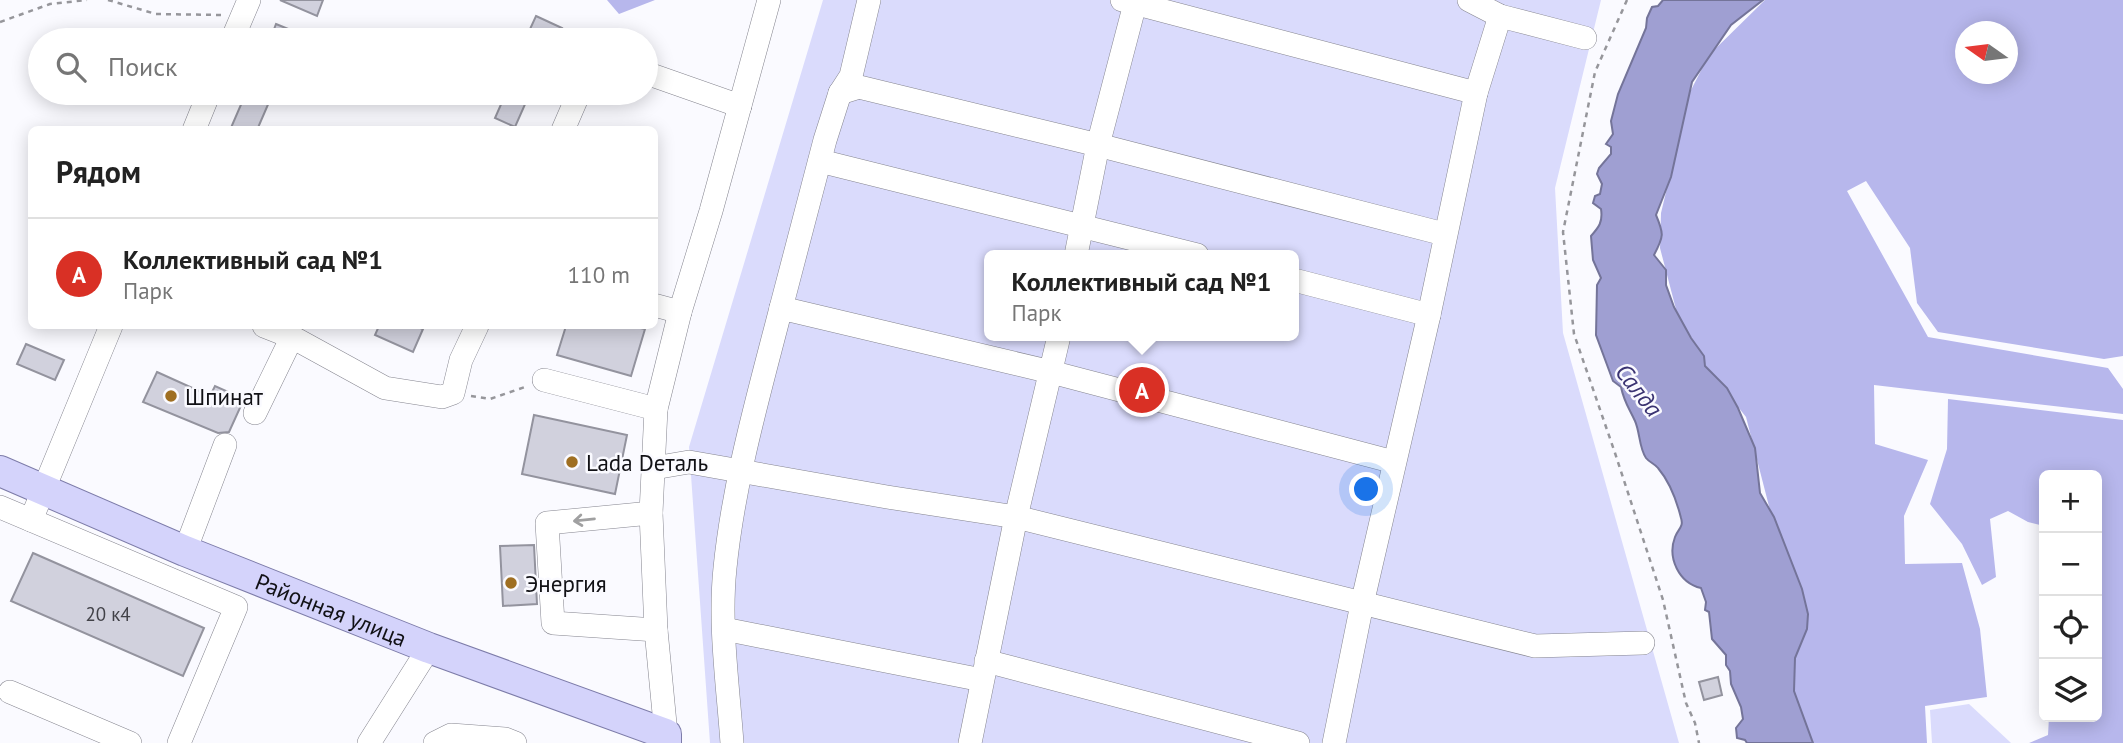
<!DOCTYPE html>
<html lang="ru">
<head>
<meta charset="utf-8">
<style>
	body { margin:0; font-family:"PT Sans",sans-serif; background:#f2f2f2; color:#222 }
	.controls { position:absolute; right:21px; bottom:21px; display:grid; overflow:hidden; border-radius:10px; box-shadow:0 4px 18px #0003 }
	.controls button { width:63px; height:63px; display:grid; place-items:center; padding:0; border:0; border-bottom:2px solid #e0e0e0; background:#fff; color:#222; font:35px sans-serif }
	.compass { position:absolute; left:1955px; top:21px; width:63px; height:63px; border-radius:50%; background:#fff; box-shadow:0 4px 18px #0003; rotate:284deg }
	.you { position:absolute; left:1367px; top:490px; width:24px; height:24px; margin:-18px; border:5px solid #fff; border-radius:50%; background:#1a73e8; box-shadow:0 0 0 10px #1a73e833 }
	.badge { display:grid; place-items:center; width:46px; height:46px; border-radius:50%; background:#d93025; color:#fff; font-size:23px; font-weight:700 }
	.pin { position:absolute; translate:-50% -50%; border:4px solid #fff; box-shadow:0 2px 7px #0006 }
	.popup { position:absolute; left:984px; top:250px; width:315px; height:91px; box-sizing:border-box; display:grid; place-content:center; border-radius:10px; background:#fff; filter:drop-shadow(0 2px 5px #0005); font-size:23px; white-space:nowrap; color:#767676 }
	.popup b { font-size:26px; color:#222 }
	.popup::after { content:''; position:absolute; left:50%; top:100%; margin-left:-14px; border:14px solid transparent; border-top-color:#fff }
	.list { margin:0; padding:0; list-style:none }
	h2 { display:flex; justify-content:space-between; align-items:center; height:91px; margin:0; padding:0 28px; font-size:30px }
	h2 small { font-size:23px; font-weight:400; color:#767676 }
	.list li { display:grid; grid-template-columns:46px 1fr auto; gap:21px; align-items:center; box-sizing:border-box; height:112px; padding:0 28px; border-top:2px solid #e0e0e0 }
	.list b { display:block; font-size:26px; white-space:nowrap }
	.list p { margin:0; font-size:23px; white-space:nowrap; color:#767676 }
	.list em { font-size:23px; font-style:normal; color:#767676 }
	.icon { flex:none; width:38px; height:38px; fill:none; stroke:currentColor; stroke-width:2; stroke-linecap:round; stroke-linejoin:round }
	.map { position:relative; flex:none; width:2123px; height:743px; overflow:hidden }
	.search { position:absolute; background:#fff; box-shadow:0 4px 18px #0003; left:28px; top:28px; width:630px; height:77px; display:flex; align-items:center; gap:18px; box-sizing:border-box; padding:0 24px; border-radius:38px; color:#767676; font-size:26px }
	.panel { position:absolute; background:#fff; box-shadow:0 4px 18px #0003; left:28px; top:126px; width:630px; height:203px; border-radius:10px }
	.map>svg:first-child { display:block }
</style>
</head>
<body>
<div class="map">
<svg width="2123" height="743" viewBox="0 0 2123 743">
	<rect width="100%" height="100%" fill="#fafaff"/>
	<g fill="#dadbfc" fill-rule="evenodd">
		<path d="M823 0H1601L1555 188 1563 333 1679 743H710L689 447ZM990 255H1294V336H990Z"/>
		<path d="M1969 704 2010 742 2011 743H1932L1930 710Z"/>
	</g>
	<g fill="#b7b7ec" fill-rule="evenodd">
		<path d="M607 0H655L619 14Z"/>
		<path d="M1765 0H2123V356L2104 359 1938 332 1917 303 1910 248 1866 181 1847 191 1928 337 2108 368 2123 389V414L1874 385 1875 444 1928 460 1904 516 1905 564 1962 563 1980 629 1987 697 1925 706 1927 743H1811L1795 700 1792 684 1771 514 1746 417 1706 366 1677 313 1660 248 1661 213 1690 92 1709 55ZM1966 32H2008V74H1966Z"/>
		<path d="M1948 399 2123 420V743H2029L2048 735 2049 717H2097V475H2044V526L2028 522 2008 511 1990 519 1996 577 1982 585 1962 544 1930 504 1947 449Z"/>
	</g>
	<path fill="#9f9fd2" stroke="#747499" stroke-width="2" d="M1663 0H1763L1731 25 1692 82 1671 177 1656 215C1664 234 1664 236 1654 255L1666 270V285L1674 307 1691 338 1704 356 1705 366 1727 388 1738 408 1755 448 1760 493 1774 517 1802 589 1808 614 1807 629 1795 658 1794 691 1813 743H1747L1745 740 1737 738 1736 728 1743 719 1741 707 1731 684 1730 671 1726 665V655L1712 639 1709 612 1705 610 1706 602 1701 588C1679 583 1667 558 1675 537 1678 529 1684 527 1681 518 1677 502 1669 481 1658 468 1655 464 1649 462 1646 458 1639 448 1640 432 1635 421 1629 408 1624 402 1621 387L1613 381 1596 335 1597 285 1601 278 1593 260 1591 236C1599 227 1603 222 1601 209L1593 203 1595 196 1600 194 1602 184 1597 174 1599 168 1611 154V147L1606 144 1613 134 1611 121 1618 94 1646 28 1647 18 1652 7 1658 6Z"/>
	<g fill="#d1d1dd" stroke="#93939e" stroke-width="2">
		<path d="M280 0H323L317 16Z"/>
		<path d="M536 16 562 28 556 40H525Z"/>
		<path d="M276 24 315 40H270Z"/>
		<path d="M246 93H273L257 130H230Z"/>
		<path d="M506 93H530L515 127 495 118Z"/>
		<path d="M379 326H414L423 329 413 352 375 335Z"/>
		<path d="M566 326H631L645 329 631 376 557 355Z"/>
		<path d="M26 344 64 360 55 380 17 364Z"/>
		<path d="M157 372 210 396 215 386 244 399 229 432 218 433 143 402Z"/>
		<path d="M534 415 627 435 615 494 522 474Z"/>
		<path d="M534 545 537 604 503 606 500 546Z"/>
		<path d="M33 553 204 628 183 676 11 601Z"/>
		<path d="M1718 677 1722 695 1704 700 1699 682Z"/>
	</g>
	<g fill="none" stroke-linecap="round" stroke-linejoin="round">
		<g stroke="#85858f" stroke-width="24">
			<g id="minor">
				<path d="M1122 0 1476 93"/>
				<path d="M1469 0 1500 16 1585 38"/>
				<path d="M232 40 249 0"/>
				<path d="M646 73 740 106"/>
				<path d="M840 93 851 76 869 0"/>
				<path d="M194 130 209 93"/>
				<path d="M563 130 579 93"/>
				<path d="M820 161 1197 255"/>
				<path d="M1076 255 1098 145 1136 0"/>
				<path d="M1294 280 1429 315"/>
				<path d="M654 305 680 312"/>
				<path d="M781 308 825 140 840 93 859 87 1098 145 1444 234"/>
				<path d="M264 326 292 337 385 388 442 397 453 393 461 360 477 326"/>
				<path d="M544 380 656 409"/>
				<path d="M255 413 292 337"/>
				<path d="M654 468 689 462 887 497 1016 517 1535 646 1643 643"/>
				<path d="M0 507 236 607 179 743"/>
				<path d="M651 513 547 523 553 623 656 630"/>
				<path d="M31 520 111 326"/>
				<path d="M185 551 225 445"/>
				<path d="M724 629 982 680"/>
				<path d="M986 661 1298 743"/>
				<path d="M10 692 130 743"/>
				<path d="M666 734 656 630 651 513 656 409 680 312 711 211 769 0"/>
				<path d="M369 743 429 648"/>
				<path d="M435 743 451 735 505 739 515 743"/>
				<path d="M732 743C728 686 719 625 725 568 734 479 759 394 781 308L1051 372 1394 462"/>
				<path d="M970 743 1016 517 1059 336"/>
				<path d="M1334 743 1362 604 1429 315 1476 93 1500 16"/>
			</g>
		</g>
		<g stroke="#7d7ca9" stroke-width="32">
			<g id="major">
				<path id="s1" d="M0 471 185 551 429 648 666 734V743"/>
			</g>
		</g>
		<g stroke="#96969b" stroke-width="2.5" stroke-dasharray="5 5" stroke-linecap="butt">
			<path d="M108 0 156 14 222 15"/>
			<path d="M1627 0 1595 72 1563 232 1574 334 1615 453 1663 600 1686 703 1695 723 1699 743"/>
			<path d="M0 22 50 4 87 0"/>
			<path d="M471 396 490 399 528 386"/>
		</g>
		<use href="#minor" stroke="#fff" stroke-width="23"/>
		<use href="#major" stroke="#d4d3fb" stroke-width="30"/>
	</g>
	<defs><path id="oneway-shaft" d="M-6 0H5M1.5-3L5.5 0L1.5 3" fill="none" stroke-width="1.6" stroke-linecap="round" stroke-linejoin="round" transform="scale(1.75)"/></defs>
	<use stroke="#a0a0a1" href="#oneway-shaft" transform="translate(584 520) rotate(174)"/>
	<g fill="#9f6f22" stroke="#fafaff" stroke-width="2.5">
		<circle cx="171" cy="396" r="7"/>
		<circle cx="572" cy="462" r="7"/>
		<circle cx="511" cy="583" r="7"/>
	</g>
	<g text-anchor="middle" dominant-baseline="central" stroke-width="5" stroke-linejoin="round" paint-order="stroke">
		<g font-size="19" fill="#414147">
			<text x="108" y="614">20 к4</text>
		</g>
		<g font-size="23" fill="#111115" stroke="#fafaff" text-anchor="start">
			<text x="185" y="396">Шпинат</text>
			<text x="586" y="462">Lada Dеталь</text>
			<text x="525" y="583">Энергия</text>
		</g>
		<g font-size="23" fill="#111115" stroke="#fafaff">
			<text stroke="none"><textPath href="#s1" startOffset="359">Районная улица</textPath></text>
		</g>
		<g font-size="24" font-style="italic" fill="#3a3372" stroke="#fafaff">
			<text transform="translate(1639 390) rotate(52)">Салда</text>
		</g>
	</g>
</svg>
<div class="controls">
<button>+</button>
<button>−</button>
<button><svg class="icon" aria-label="locate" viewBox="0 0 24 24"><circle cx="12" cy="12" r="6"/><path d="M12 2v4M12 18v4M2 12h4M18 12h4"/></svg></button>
<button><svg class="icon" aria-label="layers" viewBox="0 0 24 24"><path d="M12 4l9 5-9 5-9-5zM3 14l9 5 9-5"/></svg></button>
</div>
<svg class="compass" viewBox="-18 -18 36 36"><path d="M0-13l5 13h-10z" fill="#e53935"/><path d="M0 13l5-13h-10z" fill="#767676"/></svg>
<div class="you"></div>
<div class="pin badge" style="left:1142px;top:390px">A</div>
<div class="popup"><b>Коллективный сад №1</b>Парк</div>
<div class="search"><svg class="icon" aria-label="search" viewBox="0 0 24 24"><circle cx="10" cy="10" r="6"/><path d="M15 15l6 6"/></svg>Поиск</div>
<section class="panel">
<h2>Рядом<small></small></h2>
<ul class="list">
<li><span class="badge">A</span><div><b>Коллективный сад №1</b><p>Парк</p></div><em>110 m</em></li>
</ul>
</section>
</div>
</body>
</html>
